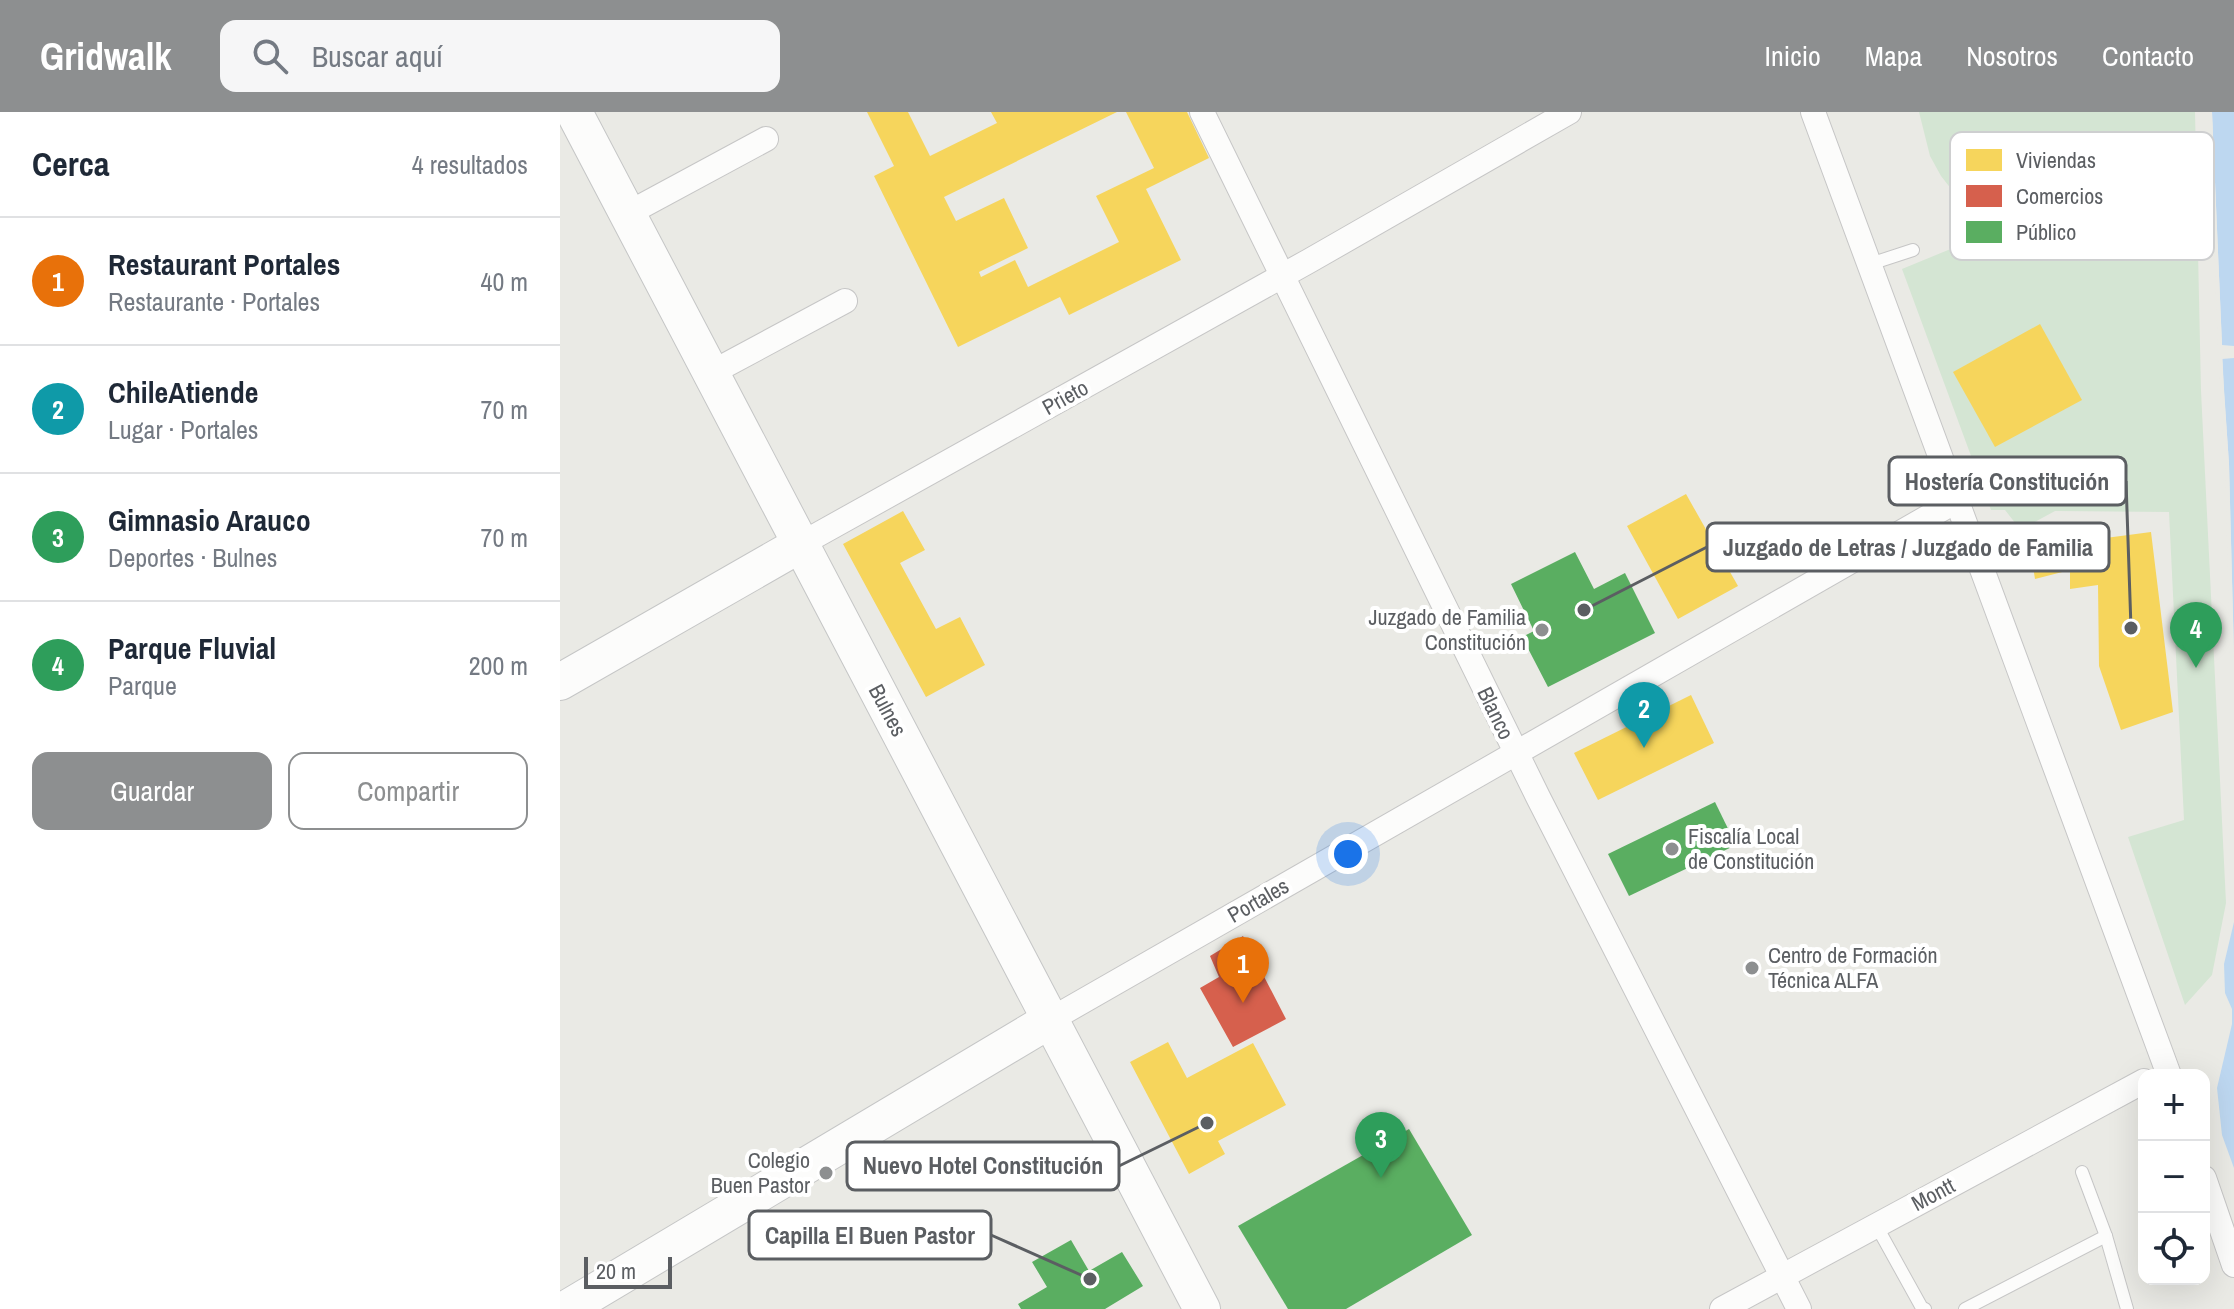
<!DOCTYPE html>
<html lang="es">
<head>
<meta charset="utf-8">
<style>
	body { margin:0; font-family:"Archivo Narrow",sans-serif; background:#f6f6f7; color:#1f2937 }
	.controls { position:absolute; right:24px; bottom:24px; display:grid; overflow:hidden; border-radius:16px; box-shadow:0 8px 32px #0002 }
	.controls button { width:72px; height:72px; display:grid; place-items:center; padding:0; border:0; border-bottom:2px solid #e0e1e3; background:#fff; color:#1f2937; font:40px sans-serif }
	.scale { position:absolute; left:24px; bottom:20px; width:88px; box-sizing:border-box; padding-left:8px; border:4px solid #5b5e62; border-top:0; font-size:22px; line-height:28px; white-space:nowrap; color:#5b5e62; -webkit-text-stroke:6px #fff; paint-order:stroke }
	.you { position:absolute; left:788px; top:742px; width:28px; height:28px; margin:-20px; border:6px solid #fff; border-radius:50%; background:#1a73e8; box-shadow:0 0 0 12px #1a73e833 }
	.badge { display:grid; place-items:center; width:52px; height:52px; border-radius:50%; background:#8d8f90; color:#fff; font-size:26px; font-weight:700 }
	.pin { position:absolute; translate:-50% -66px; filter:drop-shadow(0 2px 4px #0008) }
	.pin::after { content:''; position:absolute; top:42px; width:28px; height:24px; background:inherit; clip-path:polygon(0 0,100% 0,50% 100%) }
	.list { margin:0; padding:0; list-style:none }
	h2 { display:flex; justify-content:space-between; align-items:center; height:104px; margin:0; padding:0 32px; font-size:34px }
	h2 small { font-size:26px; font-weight:400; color:#747a83 }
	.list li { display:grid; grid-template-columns:52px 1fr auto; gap:24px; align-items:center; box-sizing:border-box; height:128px; padding:0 32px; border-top:2px solid #e0e1e3 }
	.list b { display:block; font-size:30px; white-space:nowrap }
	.list p { margin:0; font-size:26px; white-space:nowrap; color:#747a83 }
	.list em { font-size:26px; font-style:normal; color:#747a83 }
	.actions { display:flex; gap:16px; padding:24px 32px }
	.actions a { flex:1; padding:18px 0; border:2px solid #8d8f90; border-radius:16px; text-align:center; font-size:28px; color:#8d8f90 }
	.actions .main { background:#8d8f90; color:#fff }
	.icon { flex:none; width:44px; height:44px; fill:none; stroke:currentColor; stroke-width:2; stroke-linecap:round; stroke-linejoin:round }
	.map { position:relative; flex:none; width:1674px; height:1197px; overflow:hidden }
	header { display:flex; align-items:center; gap:48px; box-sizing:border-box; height:112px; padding:0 40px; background:#8d8f90; color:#fff }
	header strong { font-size:38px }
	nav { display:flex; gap:44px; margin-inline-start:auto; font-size:28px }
	.search { width:560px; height:72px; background:#f6f6f7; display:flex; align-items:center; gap:20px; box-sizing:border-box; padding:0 28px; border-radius:16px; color:#747a83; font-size:30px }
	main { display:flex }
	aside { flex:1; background:#fff }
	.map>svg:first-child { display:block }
</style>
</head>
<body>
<header>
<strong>Gridwalk</strong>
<div class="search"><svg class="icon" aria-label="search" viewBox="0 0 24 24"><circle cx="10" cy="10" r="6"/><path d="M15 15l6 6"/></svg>Buscar aquí</div>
<nav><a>Inicio</a><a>Mapa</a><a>Nosotros</a><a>Contacto</a></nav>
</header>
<main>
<aside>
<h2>Cerca<small>4 resultados</small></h2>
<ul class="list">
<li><span class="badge" style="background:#e8710a">1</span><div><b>Restaurant Portales</b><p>Restaurante · Portales</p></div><em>40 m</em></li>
<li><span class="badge" style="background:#0f9aa8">2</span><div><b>ChileAtiende</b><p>Lugar · Portales</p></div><em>70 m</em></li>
<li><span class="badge" style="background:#2e9e5b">3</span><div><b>Gimnasio Arauco</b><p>Deportes · Bulnes</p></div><em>70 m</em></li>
<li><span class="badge" style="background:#2e9e5b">4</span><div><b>Parque Fluvial</b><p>Parque</p></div><em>200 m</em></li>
</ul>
<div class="actions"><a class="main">Guardar</a><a>Compartir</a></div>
</aside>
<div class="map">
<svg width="1674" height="1197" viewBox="0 0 1674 1197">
	<rect width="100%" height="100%" fill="#eaeae5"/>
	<path fill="#d4e5d3" d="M1359 0H1635L1641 279 1666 791 1652 863 1625 893 1568 725 1624 708 1609 400 1495 399 1471 412 1467 418 1456 412 1445 398H1431L1342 157 1410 129 1392 78 1381 64 1370 44Z"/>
	<g fill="#bdd7f0">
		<path d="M1652 0H1674V542L1669 352 1664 280Z"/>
		<path d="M1674 810V1056L1662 1023 1657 976 1672 912V897L1665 881 1664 852Z"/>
	</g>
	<path fill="#eaeae5" d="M1648 0H1652L1662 233 1674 234V246L1662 247 1669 352 1674 546 1670 542 1665 353 1660 280Z"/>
	<g fill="#f6d55c">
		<path d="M307 0H348L370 44 437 11 431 0H557L384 85 396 109 444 86 468 136 419 160 421 165 455 148 468 175 559 130 536 84 594 56 566 0H627L649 46 586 77 621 148 509 203 500 185 398 235 314 64 334 54Z"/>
		<path d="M1480 212 1522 288 1435 335 1393 260Z"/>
		<path d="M1126 382 1178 474 1118 507 1067 414Z"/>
		<path d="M343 399 365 438 340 451 376 517 400 505 425 553 366 585 283 432Z"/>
		<path d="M1467 418 1538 427 1591 420 1613 600 1561 618 1539 554 1538 473 1510 477V458L1475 467Z"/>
		<path d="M1131 583 1154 631 1038 688 1014 641Z"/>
		<path d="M608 930 627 966 693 931 726 993 658 1029 665 1042 629 1062 570 950Z"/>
	</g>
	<path fill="#d6604d" d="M683 824 726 907 673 935 640 876 659 865 650 844Z"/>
	<g fill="#5aae61">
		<path d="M1015 440 1034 477 1065 461 1095 521 988 575 962 525 974 519 951 472Z"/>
		<path d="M1155 690 1176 733 1069 784 1048 742Z"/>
		<path d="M849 1017 912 1123 786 1197H728L678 1114Z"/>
		<path d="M511 1128 529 1159 562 1140 583 1174 545 1197H461L458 1192 487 1175 472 1150Z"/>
	</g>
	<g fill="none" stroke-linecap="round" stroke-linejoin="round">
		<g stroke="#c6c6c6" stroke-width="14">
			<g id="lane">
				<path d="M1310 152 1353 138"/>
				<path d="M1522 1060 1546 1124 1567 1197"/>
				<path d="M1316 1113 1362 1196 1365 1197"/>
				<path d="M1405 1197 1546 1124"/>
			</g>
		</g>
		<g stroke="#c6c6c6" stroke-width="26">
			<g id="street">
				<path d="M642 0 978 685 1239 1197"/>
				<path d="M1253 0 1609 963"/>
				<path d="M67 102 206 27"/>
				<path d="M151 261 285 189"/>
				<path d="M241 432 749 149 1009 0"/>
				<path d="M490 908 1396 389"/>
				<path d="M1644 1066 1674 1153"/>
				<path d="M1162 1197 1584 969"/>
			</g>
		</g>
		<g stroke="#c5c6c6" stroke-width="38">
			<g id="secondary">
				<path d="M14 0 642 1197"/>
				<path d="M0 570 241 432"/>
				<path d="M6 1197 490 908"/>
			</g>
		</g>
		<use href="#lane" stroke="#fcfcfb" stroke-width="12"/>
		<use href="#street" stroke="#fcfcfb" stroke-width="24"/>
		<use href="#secondary" stroke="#fcfcfb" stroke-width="36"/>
	</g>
	<g fill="#8d8f90" stroke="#fff" stroke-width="3">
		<circle cx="982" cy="518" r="8"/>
		<circle cx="1112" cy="737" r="8"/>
		<circle cx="1192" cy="856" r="8"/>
		<circle cx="266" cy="1061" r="8"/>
	</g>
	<g text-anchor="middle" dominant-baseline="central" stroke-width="8" stroke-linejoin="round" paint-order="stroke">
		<g font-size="22" fill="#5b5e62" stroke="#fff">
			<text transform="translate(505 285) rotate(-29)">Prieto</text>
			<text transform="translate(328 598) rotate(62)">Bulnes</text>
			<text transform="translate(936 601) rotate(64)">Blanco</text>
			<text transform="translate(698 788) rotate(-30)">Portales</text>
			<text transform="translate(1373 1082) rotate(-28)">Montt</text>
		</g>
		<g font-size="22" fill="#5b5e62" stroke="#fff" text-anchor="end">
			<text x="966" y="505">Juzgado de Familia<tspan x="966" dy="25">Constitución</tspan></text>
			<text x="1128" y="724" text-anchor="start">Fiscalía Local<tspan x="1128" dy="25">de Constitución</tspan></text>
			<text x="1208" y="843" text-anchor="start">Centro de Formación<tspan x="1208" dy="25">Técnica ALFA</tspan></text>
			<text x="250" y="1048">Colegio<tspan x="250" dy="25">Buen Pastor</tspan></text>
		</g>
	</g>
	<rect x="1390" y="20" width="264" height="128" rx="12" fill="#fff" stroke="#cecfd0" stroke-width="2"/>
	<rect x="1406" y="37" width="36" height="22" fill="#f6d55c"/>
	<rect x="1406" y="73" width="36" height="22" fill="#d6604d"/>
	<rect x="1406" y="109" width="36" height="22" fill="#5aae61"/>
	<g font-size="22" fill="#5b5e62">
		<text x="1456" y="56">Viviendas</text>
		<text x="1456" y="92">Comercios</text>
		<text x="1456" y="128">Público</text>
	</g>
	<path fill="none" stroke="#5b5e62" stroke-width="3" d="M1571 516L1566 369M1024 498L1147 435M647 1011L559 1054M530 1167L431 1123"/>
	<g fill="#5b5e62" stroke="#fff" stroke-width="3">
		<circle cx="1571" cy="516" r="8"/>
		<circle cx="1024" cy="498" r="8"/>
		<circle cx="647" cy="1011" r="8"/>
		<circle cx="530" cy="1167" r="8"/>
	</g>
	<g fill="#fff" stroke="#5b5e62" stroke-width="3">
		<rect x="1329" y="345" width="237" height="48" rx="8"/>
		<rect x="1147" y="411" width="402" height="48" rx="8"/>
		<rect x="287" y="1030" width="272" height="48" rx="8"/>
		<rect x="189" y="1099" width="242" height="48" rx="8"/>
	</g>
	<g font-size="24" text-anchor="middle" font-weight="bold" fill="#5b5e62">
		<text x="1447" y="378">Hostería Constitución</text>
		<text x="1348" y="444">Juzgado de Letras / Juzgado de Familia</text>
		<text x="423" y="1062">Nuevo Hotel Constitución</text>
		<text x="310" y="1132">Capilla El Buen Pastor</text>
	</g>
</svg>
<div class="controls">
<button>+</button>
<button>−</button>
<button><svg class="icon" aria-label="locate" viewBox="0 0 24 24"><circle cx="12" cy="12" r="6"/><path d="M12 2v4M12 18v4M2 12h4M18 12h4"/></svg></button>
</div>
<div class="scale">20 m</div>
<div class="you"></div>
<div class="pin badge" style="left:683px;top:891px;background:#e8710a">1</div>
<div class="pin badge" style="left:1084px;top:636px;background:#0f9aa8">2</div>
<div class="pin badge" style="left:821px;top:1066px;background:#2e9e5b">3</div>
<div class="pin badge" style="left:1636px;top:556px;background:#2e9e5b">4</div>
</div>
</main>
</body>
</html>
